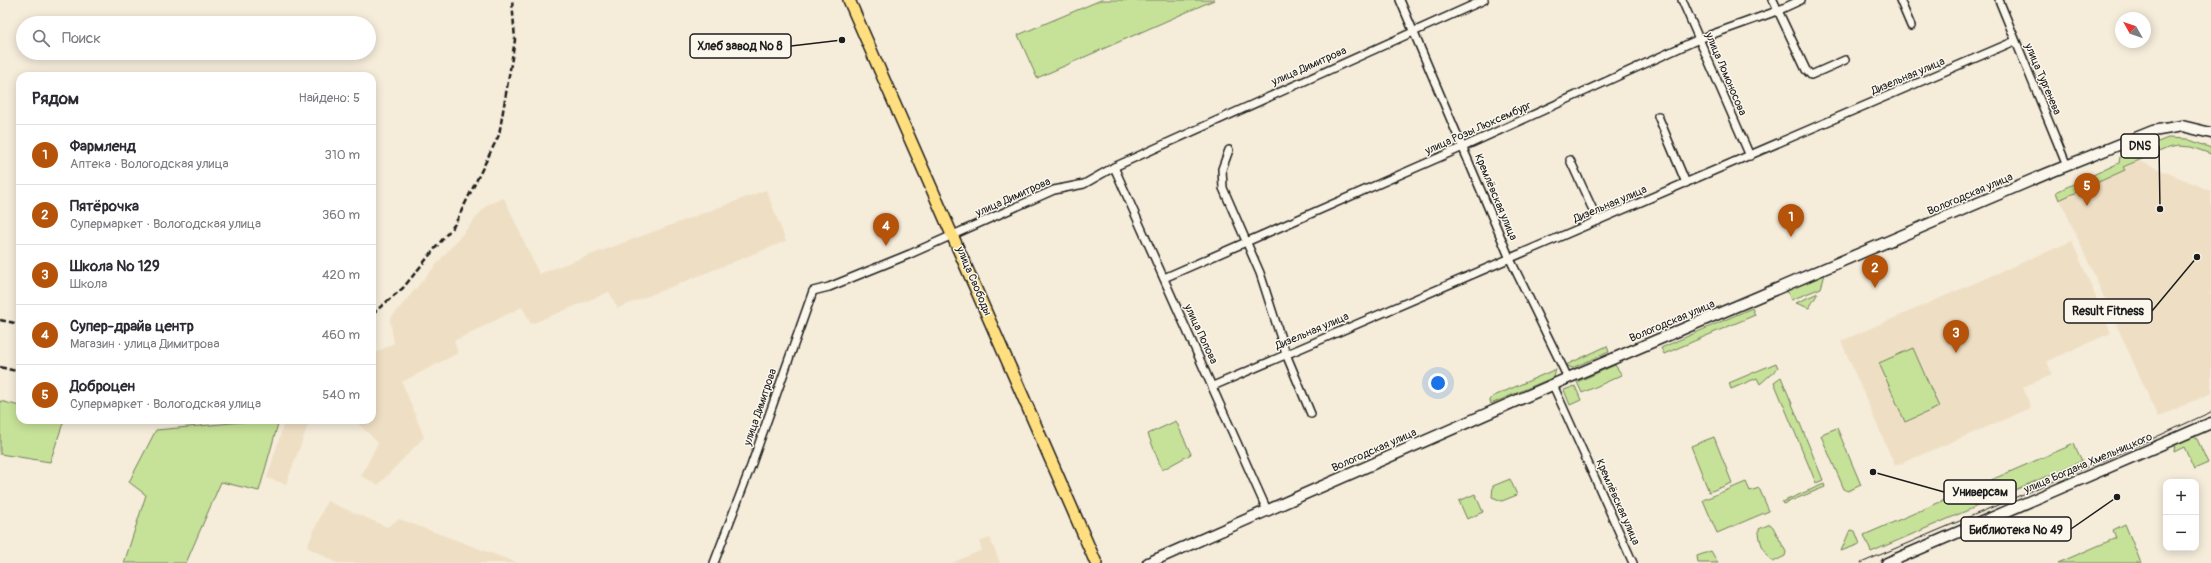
<!DOCTYPE html>
<html lang="ru">
<head>
<meta charset="utf-8">
<style>
	body { margin:0; font-family:Pangolin,sans-serif; background:#f7f7f7; color:#2b2b33 }
	.controls { position:absolute; right:12px; bottom:12px; display:grid; overflow:hidden; border-radius:8px; box-shadow:0 2px 10px #0003 }
	.controls button { width:36px; height:36px; display:grid; place-items:center; padding:0; border:0; border-bottom:1px solid #e1e1e2; background:#fff; color:#2b2b33; font:20px sans-serif }
	.compass { position:absolute; left:2115px; top:12px; width:36px; height:36px; border-radius:50%; background:#fff; box-shadow:0 2px 10px #0003; rotate:310deg }
	.you { position:absolute; left:1438px; top:383px; width:14px; height:14px; margin:-10px; border:3px solid #fff; border-radius:50%; background:#1a73e8; box-shadow:0 0 0 6px #1a73e833 }
	.badge { display:grid; place-items:center; width:26px; height:26px; border-radius:50%; background:#b45309; color:#fff; font-size:13px; font-weight:700 }
	.pin { position:absolute; translate:-50% -33px; filter:drop-shadow(0 1px 2px #0008) }
	.pin::after { content:''; position:absolute; top:21px; width:14px; height:12px; background:inherit; clip-path:polygon(0 0,100% 0,50% 100%) }
	.list { margin:0; padding:0; list-style:none }
	h2 { display:flex; justify-content:space-between; align-items:center; height:52px; margin:0; padding:0 16px; font-size:17px }
	h2 small { font-size:13px; font-weight:400; color:#7c7c81 }
	.list li { display:grid; grid-template-columns:26px 1fr auto; gap:12px; align-items:center; box-sizing:border-box; height:60px; padding:0 16px; border-top:1px solid #e1e1e2 }
	.list b { display:block; font-size:15px; white-space:nowrap }
	.list p { margin:0; font-size:13px; white-space:nowrap; color:#7c7c81 }
	.list em { font-size:13px; font-style:normal; color:#7c7c81 }
	.icon { flex:none; width:22px; height:22px; fill:none; stroke:currentColor; stroke-width:2; stroke-linecap:round; stroke-linejoin:round }
	.map { position:relative; flex:none; width:2211px; height:563px; overflow:hidden }
	.search { position:absolute; background:#fff; box-shadow:0 2px 10px #0003; left:16px; top:16px; width:360px; height:44px; display:flex; align-items:center; gap:10px; box-sizing:border-box; padding:0 14px; border-radius:22px; color:#7c7c81; font-size:15px }
	.panel { position:absolute; background:#fff; box-shadow:0 2px 10px #0003; left:16px; top:72px; width:360px; height:352px; border-radius:12px }
	.map>svg:first-child { display:block }
</style>
</head>
<body>
<div class="map">
<svg width="2211" height="563" viewBox="0 0 2211 563">
	<rect width="100%" height="100%" fill="#f5ecda"/>
	<filter id="ink" filterUnits="userSpaceOnUse"><feTurbulence type="fractalNoise" baseFrequency=".025" numOctaves="2"/><feDisplacementMap in="SourceGraphic" scale="8" xChannelSelector="R" yChannelSelector="G"/><feConvolveMatrix kernelMatrix="1 2 1 2 8 2 1 2 1" color-interpolation-filters="sRGB"/></filter>
	<g filter="url(#ink)">
		<g fill="#eedfc4">
			<path d="M2139 161 2211 191V393L2158 417 2059 197Z"/>
			<path d="M766 190 786 241 618 308 609 292 531 324 522 307 454 341 458 353 402 382 424 437 378 485 361 476 378 443 355 420H372V355L394 343 390 319 487 205 504 198 539 274Z"/>
			<path d="M2072 241 2111 333 2047 361 2052 375 2023 387 2031 408 1895 466 1841 341Z"/>
			<path d="M285 420H310L286 484 267 478Z"/>
			<path d="M327 501 387 527 399 519 518 563H337L307 547Z"/>
			<path d="M990 538 1000 563H952L982 550 979 542Z"/>
		</g>
		<g fill="#c6e198" stroke="#717e5a">
			<path d="M1101 0H1214L1037 78 1018 35Z"/>
			<path d="M2168 138 2187 139 2211 148V154L2191 147 2178 146 2168 148 2123 167 2125 170 2059 200 2056 192 2119 163 2120 157Z"/>
			<path d="M1826 271 1821 288 1791 300 1786 288Z"/>
			<path d="M1818 293 1809 308 1796 303Z"/>
			<path d="M1752 308 1755 315 1664 354 1661 348Z"/>
			<path d="M1607 346 1609 352 1572 368 1566 365Z"/>
			<path d="M1913 348 1939 407 1905 422 1879 363Z"/>
			<path d="M1776 363 1778 368 1760 384 1757 378 1731 389 1729 383Z"/>
			<path d="M1615 365 1622 375 1582 393 1577 382Z"/>
			<path d="M1556 369 1554 377 1491 404 1490 400 1494 396Z"/>
			<path d="M1781 377 1823 480 1816 483 1774 382Z"/>
			<path d="M1575 386 1581 400 1570 405 1564 390Z"/>
			<path d="M0 401 20 406V420H64L50 462 0 454Z"/>
			<path d="M264 420H279L259 491 221 482 186 563H124L146 495 129 482 156 430Z"/>
			<path d="M1176 421 1191 454 1162 470 1148 434Z"/>
			<path d="M1837 428 1861 485 1848 491 1844 489 1821 436 1824 433Z"/>
			<path d="M2193 436 2197 439 2208 463 2194 469 2184 447 2174 452 2175 443Z"/>
			<path d="M1714 437 1732 483 1709 492 1691 446Z"/>
			<path d="M2074 444 2082 461 1871 552 1864 535Z"/>
			<path d="M1510 479 1517 495 1502 501 1492 497 1493 486Z"/>
			<path d="M1746 482 1750 491 1759 488 1769 511 1717 533 1703 500Z"/>
			<path d="M1824 484 1825 487 1783 504 1782 502Z"/>
			<path d="M1475 494 1483 512 1467 519 1459 501Z"/>
			<path d="M1770 524 1773 527 1786 552 1785 556 1773 562C1765 557 1758 538 1759 529Z"/>
			<path d="M2125 524 2141 563H2058L2116 538 2113 530Z"/>
			<path d="M1850 530 1855 531 1860 544 1841 551Z"/>
			<path d="M1711 551 1718 563H1698L1697 556Z"/>
		</g>
		<g fill="none" stroke-linecap="round" stroke-linejoin="round">
			<g stroke="#1c1c1c" stroke-width="10">
				<g id="street">
					<path d="M1400 0 1510 259 1568 378"/>
					<path d="M1682 0 1750 156"/>
					<path d="M1773 0 1806 70 1811 75 1845 60"/>
					<path d="M1900 0 1911 26"/>
					<path d="M1999 0 2067 166"/>
					<path d="M1658 116 1686 183"/>
					<path d="M1229 150 1222 169 1223 188 1260 273 1286 354 1311 414"/>
					<path d="M1570 160 1598 221"/>
					<path d="M1114 167 1267 510"/>
					<path d="M1164 278 1463 147 1699 39 1777 11 1801 0"/>
					<path d="M1553 385 1633 563"/>
					<path d="M1213 386 2015 41"/>
					<path d="M714 563 751 466 813 291 829 287 910 254 1054 190 1084 184 1114 167 1484 0"/>
				</g>
			</g>
			<g stroke="#1c1c1c" stroke-width="13">
				<g id="secondary">
					<path d="M1148 563 1568 378 2046 174 2153 131 2182 126 2211 133"/>
					<path d="M1887 563 2211 423"/>
				</g>
			</g>
			<g stroke="#1c1c1c" stroke-width="14">
				<path id="primary" d="M849 0 1096 563"/>
			</g>
			<use href="#street" stroke="#fbf7ec" stroke-width="7"/>
			<use href="#secondary" stroke="#fbf7ec" stroke-width="10"/>
			<use href="#primary" stroke="#ffdf80" stroke-width="11"/>
			<path stroke="#1c1c1c" stroke-width="1" d="M1861 563 2134 447 2211 412"/>
			<g stroke="#1c1c1c" stroke-width="2.5" stroke-dasharray="6 3" stroke-linecap="butt">
				<path d="M372 314 403 288 455 224 499 135 515 40 512 0"/>
				<path d="M0 320 20 324"/>
				<path d="M0 367 20 372"/>
			</g>
		</g>
	</g>
	<g text-anchor="middle" dominant-baseline="central" stroke-width="3" stroke-linejoin="round" paint-order="stroke">
		<g font-size="11" fill="#1c1c1c" stroke="#fbf7ec">
			<text transform="translate(1309 66) rotate(-24)">улица Димитрова</text>
			<text transform="translate(1726 74) rotate(67)">улица Ломоносова</text>
			<text transform="translate(1908 76) rotate(-23)">Дизельная улица</text>
			<text transform="translate(2043 79) rotate(67)">улица Тургенева</text>
			<text transform="translate(1478 128) rotate(-24)">улица Розы Люксембург</text>
			<text transform="translate(1970 194) rotate(-23)">Вологодская улица</text>
			<text transform="translate(1013 197) rotate(-24)">улица Димитрова</text>
			<text transform="translate(1496 197) rotate(67)">Кремлёвская улица</text>
			<text transform="translate(1610 204) rotate(-23)">Дизельная улица</text>
			<text transform="translate(974 281) rotate(67)">улица Свободы</text>
			<text transform="translate(1672 321) rotate(-23)">Вологодская улица</text>
			<text transform="translate(1312 331) rotate(-23)">Дизельная улица</text>
			<text transform="translate(1201 334) rotate(65)">улица Попова</text>
			<text transform="translate(760 407) rotate(-71)">улица Димитрова</text>
			<text transform="translate(1374 450) rotate(-24)">Вологодская улица</text>
			<text transform="translate(2088 463) rotate(-23)">улица Богдана Хмельницкого</text>
			<text transform="translate(1618 502) rotate(66)">Кремлёвская улица</text>
		</g>
	</g>
	<path fill="none" stroke="#1c1c1c" stroke-width="1.5" d="M842 40L791 46M2160 209L2159 146M2197 257L2152 311M1873 472L1944 492M2117 497L2071 529"/>
	<g fill="#1c1c1c" stroke="#fbf7ec" stroke-width="1.5">
		<circle cx="842" cy="40" r="4"/>
		<circle cx="2160" cy="209" r="4"/>
		<circle cx="2197" cy="257" r="4"/>
		<circle cx="1873" cy="472" r="4"/>
		<circle cx="2117" cy="497" r="4"/>
	</g>
	<g fill="#fbf7ec" stroke="#1c1c1c" stroke-width="1.5">
		<rect x="690" y="34" width="101" height="24" rx="4"/>
		<rect x="2121" y="134" width="38" height="24" rx="4"/>
		<rect x="2064" y="299" width="88" height="24" rx="4"/>
		<rect x="1944" y="480" width="72" height="24" rx="4"/>
		<rect x="1961" y="517" width="110" height="24" rx="4"/>
	</g>
	<g font-size="12" text-anchor="middle" font-weight="bold" fill="#1c1c1c">
		<text x="740" y="50">Хлеб завод № 8</text>
		<text x="2140" y="150">DNS</text>
		<text x="2108" y="315">Result Fitness</text>
		<text x="1980" y="496">Универсам</text>
		<text x="2016" y="534">Библиотека № 49</text>
	</g>
</svg>
<div class="controls">
<button>+</button>
<button>−</button>
</div>
<svg class="compass" viewBox="-18 -18 36 36"><path d="M0-13l5 13h-10z" fill="#e53935"/><path d="M0 13l5-13h-10z" fill="#7c7c81"/></svg>
<div class="you"></div>
<div class="pin badge" style="left:1791px;top:237px">1</div>
<div class="pin badge" style="left:1875px;top:288px">2</div>
<div class="pin badge" style="left:1956px;top:353px">3</div>
<div class="pin badge" style="left:886px;top:246px">4</div>
<div class="pin badge" style="left:2087px;top:206px">5</div>
<div class="search"><svg class="icon" aria-label="search" viewBox="0 0 24 24"><circle cx="10" cy="10" r="6"/><path d="M15 15l6 6"/></svg>Поиск</div>
<section class="panel">
<h2>Рядом<small>Найдено: 5</small></h2>
<ul class="list">
<li><span class="badge">1</span><div><b>Фармленд</b><p>Аптека · Вологодская улица</p></div><em>310 m</em></li>
<li><span class="badge">2</span><div><b>Пятёрочка</b><p>Супермаркет · Вологодская улица</p></div><em>360 m</em></li>
<li><span class="badge">3</span><div><b>Школа № 129</b><p>Школа</p></div><em>420 m</em></li>
<li><span class="badge">4</span><div><b>Супер-драйв центр</b><p>Магазин · улица Димитрова</p></div><em>460 m</em></li>
<li><span class="badge">5</span><div><b>Доброцен</b><p>Супермаркет · Вологодская улица</p></div><em>540 m</em></li>
</ul>
</section>
</div>
</body>
</html>
